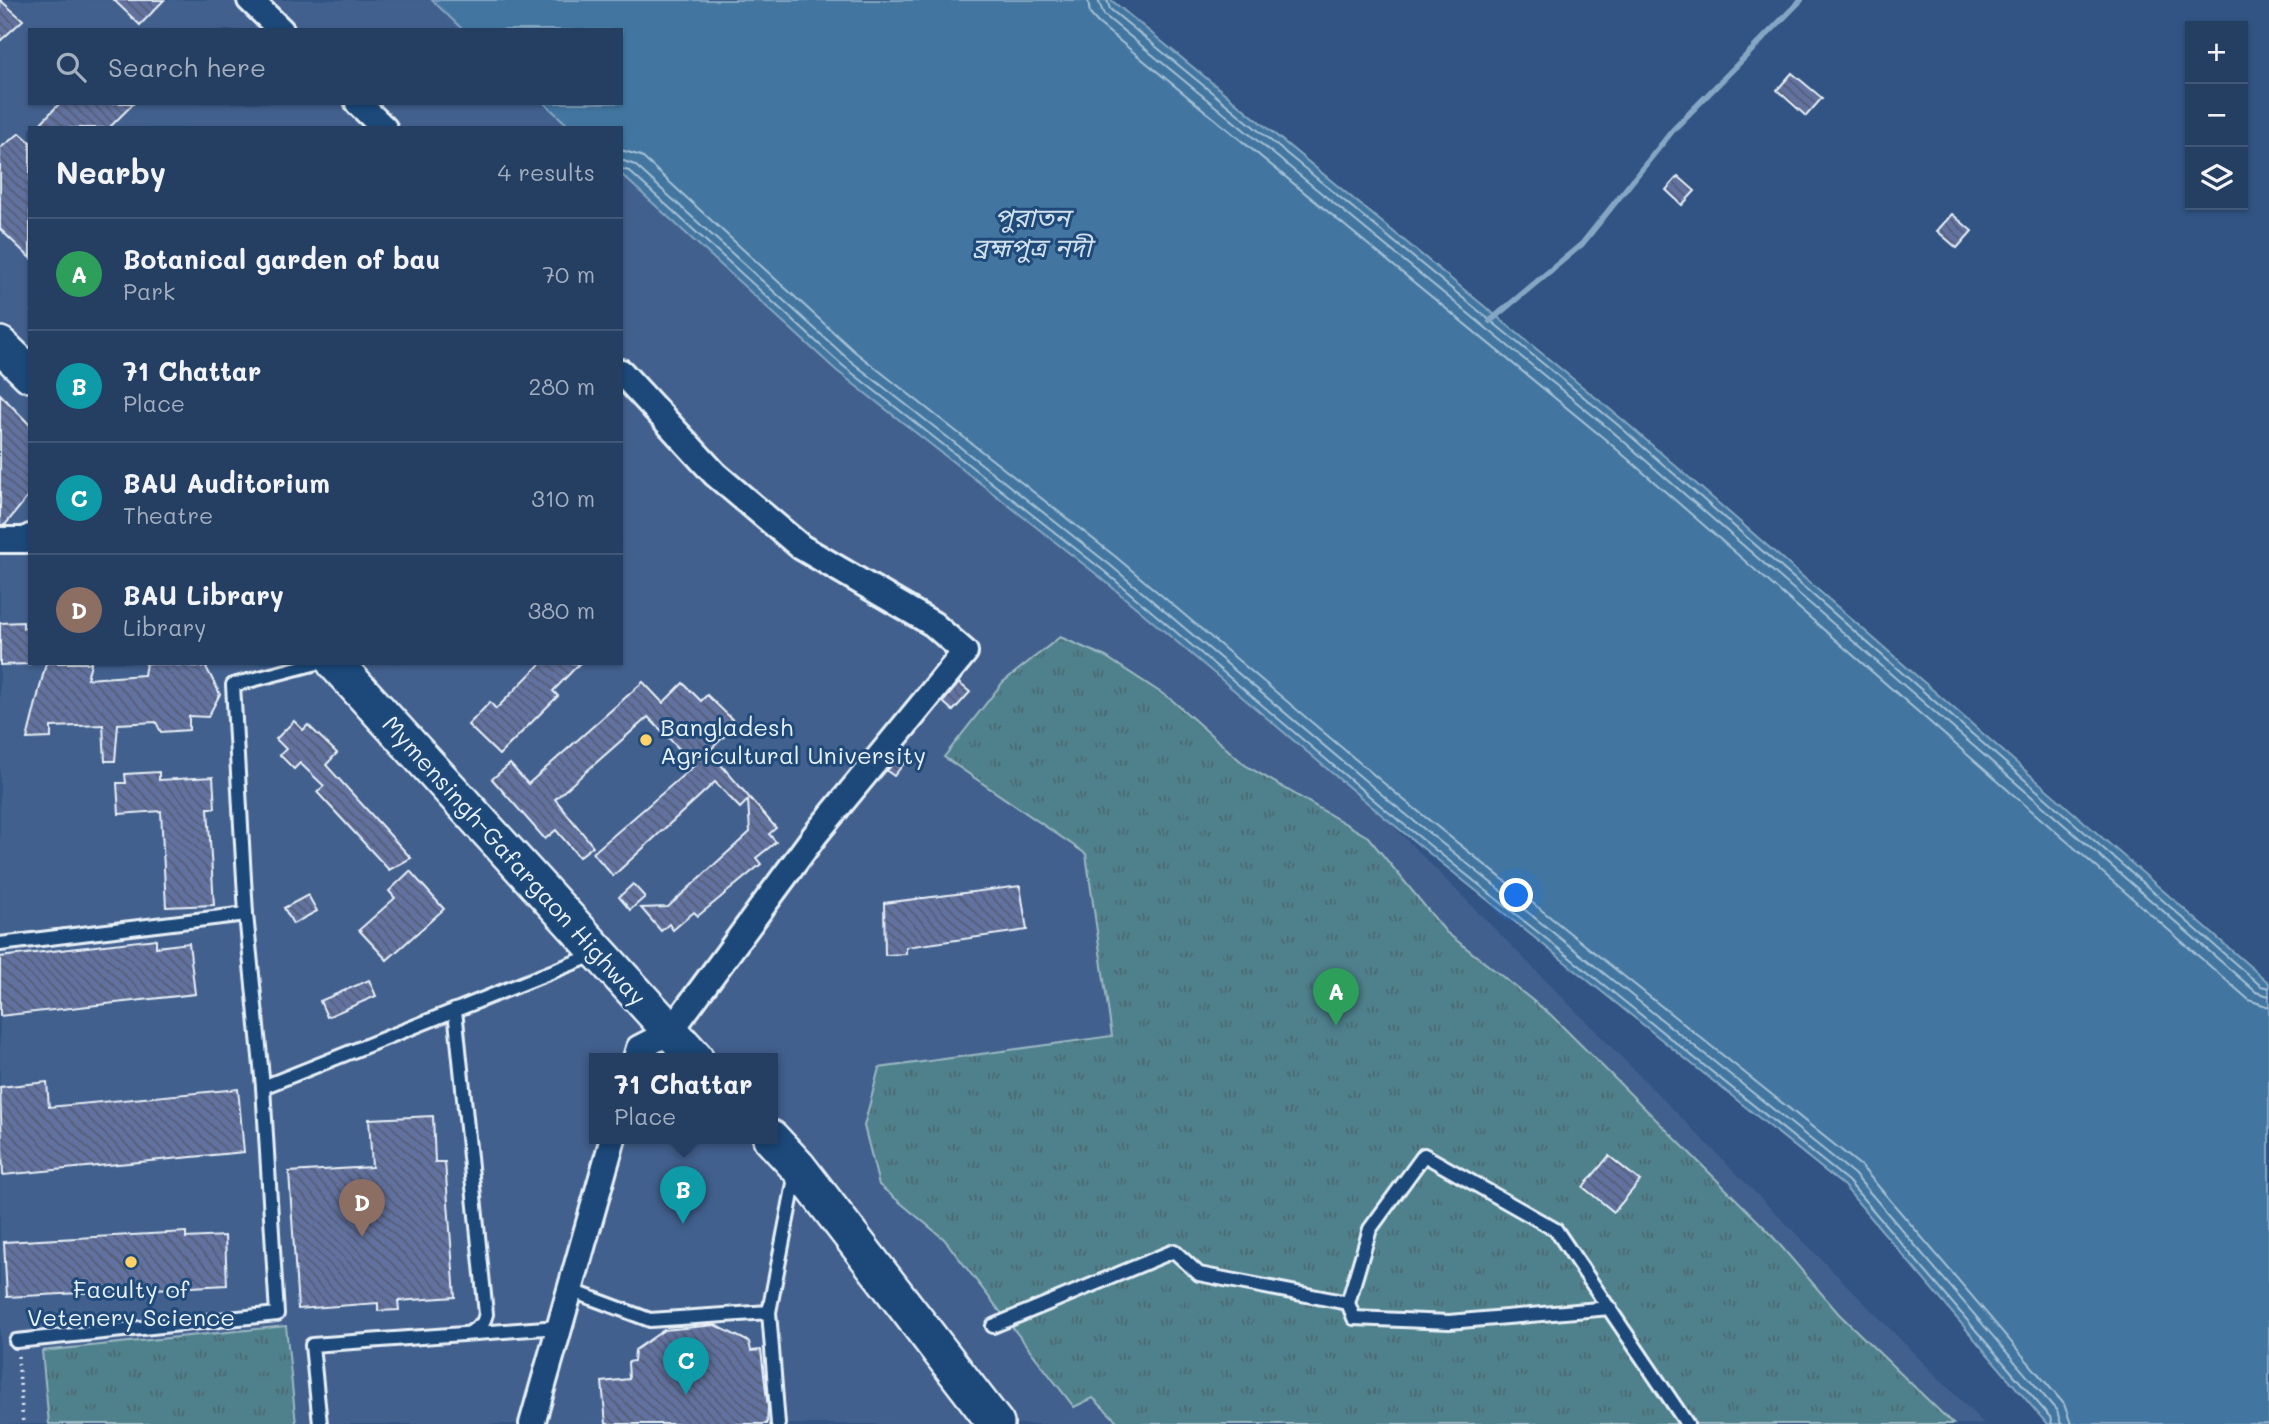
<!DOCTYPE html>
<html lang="en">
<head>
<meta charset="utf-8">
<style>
	body { margin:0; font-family:Mali,"Noto Sans Bengali",sans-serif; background:#2d4669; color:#f1f3f6 }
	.controls { position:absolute; right:21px; top:21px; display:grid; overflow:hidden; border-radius:0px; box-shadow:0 2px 5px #0004 }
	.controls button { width:63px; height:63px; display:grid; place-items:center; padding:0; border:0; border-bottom:2px solid #425878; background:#253f63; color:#f1f3f6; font:35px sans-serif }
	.you { position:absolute; left:1517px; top:896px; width:24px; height:24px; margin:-18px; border:5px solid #fff; border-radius:50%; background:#1a73e8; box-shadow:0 0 0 10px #1a73e833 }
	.badge { display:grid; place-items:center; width:46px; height:46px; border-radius:50%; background:#ffd166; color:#fff; font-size:23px; font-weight:700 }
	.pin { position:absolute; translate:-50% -58px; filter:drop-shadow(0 2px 4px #0008) }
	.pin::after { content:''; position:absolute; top:37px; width:24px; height:21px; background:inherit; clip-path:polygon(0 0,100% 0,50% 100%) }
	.popup { position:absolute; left:589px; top:1053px; width:189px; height:91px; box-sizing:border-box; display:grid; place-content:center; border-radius:0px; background:#253f63; filter:drop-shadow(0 2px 5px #0005); font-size:23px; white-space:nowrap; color:#a3afbe }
	.popup b { font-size:26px; color:#f1f3f6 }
	.popup::after { content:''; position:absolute; left:50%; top:100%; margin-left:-14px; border:14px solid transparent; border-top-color:#253f63 }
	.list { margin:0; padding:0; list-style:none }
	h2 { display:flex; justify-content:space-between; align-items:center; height:91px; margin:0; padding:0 28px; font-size:30px }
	h2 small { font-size:23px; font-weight:400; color:#a3afbe }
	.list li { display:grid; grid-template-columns:46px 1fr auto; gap:21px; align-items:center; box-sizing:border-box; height:112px; padding:0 28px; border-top:2px solid #425878 }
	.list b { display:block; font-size:26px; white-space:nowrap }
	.list p { margin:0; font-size:23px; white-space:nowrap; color:#a3afbe }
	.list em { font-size:23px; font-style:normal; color:#a3afbe }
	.icon { flex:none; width:38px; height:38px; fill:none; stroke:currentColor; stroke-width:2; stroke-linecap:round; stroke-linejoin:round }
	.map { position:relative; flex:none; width:2269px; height:1424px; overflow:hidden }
	.search { position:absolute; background:#253f63; box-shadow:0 2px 5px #0004; left:28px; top:28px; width:595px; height:77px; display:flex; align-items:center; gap:18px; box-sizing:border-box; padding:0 24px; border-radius:0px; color:#a3afbe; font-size:26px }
	.panel { position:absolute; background:#253f63; box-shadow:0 2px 5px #0004; left:28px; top:126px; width:595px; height:539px; border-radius:0px }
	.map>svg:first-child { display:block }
</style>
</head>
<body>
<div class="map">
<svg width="2269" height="1424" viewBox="0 0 2269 1424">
	<defs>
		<pattern id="grass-tufts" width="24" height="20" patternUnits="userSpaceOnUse" patternTransform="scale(1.75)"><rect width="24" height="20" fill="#4f818d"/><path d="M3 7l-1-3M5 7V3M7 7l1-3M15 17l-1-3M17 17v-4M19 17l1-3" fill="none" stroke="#4b676f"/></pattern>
		<pattern id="building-back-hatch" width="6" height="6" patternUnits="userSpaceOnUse" patternTransform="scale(1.75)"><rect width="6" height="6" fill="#6272a0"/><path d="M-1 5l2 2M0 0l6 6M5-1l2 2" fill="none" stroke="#545d75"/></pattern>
	</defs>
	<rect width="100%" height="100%" fill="#315484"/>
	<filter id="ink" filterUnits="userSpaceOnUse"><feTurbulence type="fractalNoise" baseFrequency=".0143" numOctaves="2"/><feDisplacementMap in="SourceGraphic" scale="14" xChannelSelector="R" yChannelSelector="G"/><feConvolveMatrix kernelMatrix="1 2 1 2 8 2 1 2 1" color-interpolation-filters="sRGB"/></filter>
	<g filter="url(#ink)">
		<path fill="#43608e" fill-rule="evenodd" d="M0 0H432L463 30H30V103H544L571 128H30V663H621V174L837 371 1100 577 1383 816 1984 1424H0ZM594 1058H772V1138H594Z"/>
		<g fill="url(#grass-tufts)" stroke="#9cb9c2" stroke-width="2">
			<path d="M1060 637 1106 657 1172 700 1245 765 1368 837 1446 932 1551 1015 1768 1231 1839 1314 1953 1424H1120L1093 1398 1074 1407 944 1239 879 1185 864 1126 879 1068 1112 1036 1086 854 944 757 1003 682Z"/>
			<path d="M286 1326 296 1424H49L42 1351Z"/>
		</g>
		<path fill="#4376a0" stroke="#85a7c3" stroke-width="2" d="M432 0H1111L1623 420 2269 983V1424H2047L1844 1186 1383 816 1100 577 837 371 621 174V128H571L544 103H621V30H463Z"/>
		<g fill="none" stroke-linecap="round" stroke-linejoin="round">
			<g stroke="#a6c0d5" stroke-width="2">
				<path d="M1088 0 1090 14 1098 23 1606 440 2249 1000 2269 1007"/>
				<path d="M1098 0 1104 15 1613 432 2256 992 2269 996"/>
				<path d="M1107 0 1110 9 1618 425 2261 986 2269 988"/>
				<path d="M621 150 641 156 854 351 1116 557 1399 796 1861 1166 2064 1404 2071 1424"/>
				<path d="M621 160 635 165 848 359 1110 565 1393 804 1854 1174 2057 1411 2061 1424"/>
				<path d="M621 169 629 171 842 365 1104 571 1387 811 1848 1181 2050 1417 2052 1424"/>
			</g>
			<path stroke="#85a7c3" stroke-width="6" d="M1490 321 1582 244 1673 130 1801 0"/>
		</g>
		<g fill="url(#building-back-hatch)" stroke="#e8f1f8" stroke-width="2">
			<path d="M0 0 23 20 0 41Z"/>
			<path d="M114 0H164L140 25Z"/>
			<path d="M1792 73 1822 98 1806 116 1777 90Z"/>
			<path d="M60 103H134L109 128H36Z"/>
			<path d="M20 133 30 142V258L0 229V148Z"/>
			<path d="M1678 176 1695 191 1682 205 1666 190Z"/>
			<path d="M1952 214 1972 231 1957 248 1937 231Z"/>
			<path d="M0 394 30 425V494L5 525H0Z"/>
			<path d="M23 622V628H30V664L0 665V623Z"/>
			<path d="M46 663H91L87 679 144 675 146 663 206 667 220 694 208 717 189 716V730L161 732 156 722 118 724 115 761H105L103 725 51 727V738L27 739Z"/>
			<path d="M541 663H580L553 691 558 696 499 755 468 725 490 702 496 709Z"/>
			<path d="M643 682 663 703 683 683 701 701 707 695 737 724 709 751 776 828 769 834 776 842 756 858 761 864 698 916 694 912 673 930 669 924 661 931 641 908 668 907 750 832 748 800 740 808 715 782 613 876 593 853 695 765 648 717 555 799 593 846 579 857 556 830 545 839 492 779 510 764 528 784Z"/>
			<path d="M959 683 970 692 953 711 943 702Z"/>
			<path d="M294 721 303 730 308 725 337 753 326 765 411 858 389 870 317 792 324 786 300 763 294 769 280 755 286 749 276 739Z"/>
			<path d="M898 757 905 762 894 776 887 771Z"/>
			<path d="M159 772V780L213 777 215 808H208L214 905 166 907 161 811 119 814 117 783H126L125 774Z"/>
			<path d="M410 871 444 909 387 960 359 930 395 898 389 891Z"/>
			<path d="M633 884 645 897 630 910 619 897Z"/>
			<path d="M1020 886 1027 930 906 947V954L885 955 884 903Z"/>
			<path d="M308 895 317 911 293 924 284 908Z"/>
			<path d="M156 939V947L189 943 195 994 0 1016V957Z"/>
			<path d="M369 980 376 996 327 1017 320 1001Z"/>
			<path d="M47 1082 49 1107 238 1089 244 1152 3 1175 0 1087Z"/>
			<path d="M433 1116 435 1162H445L455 1297 398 1301 399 1310 378 1311V1303L298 1309 289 1172 372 1167 369 1119Z"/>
			<path d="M1609 1156 1640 1181 1614 1212 1583 1187Z"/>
			<path d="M186 1232V1238L225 1236 227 1285 7 1297 4 1242Z"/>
			<path d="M715 1325 749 1342 751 1351 761 1350 768 1408 767 1424H606L602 1382 629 1379 628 1362 634 1361 635 1350 664 1330Z"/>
		</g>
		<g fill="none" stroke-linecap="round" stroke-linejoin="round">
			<g stroke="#e8f1f8" stroke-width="18">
				<g id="lane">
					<path d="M0 944 246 914 233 685 317 663"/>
					<path d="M455 1010 486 1314 483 1323 470 1333"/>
					<path d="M263 1087 596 954"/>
					<path d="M570 1290 650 1320 769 1312 796 1173"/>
					<path d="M1348 1303 1354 1318 1449 1322 1610 1308"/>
					<path d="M769 1312 778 1424"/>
					<path d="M993 1326 1174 1251 1199 1274 1348 1303 1370 1229 1424 1155 1556 1230 1687 1424"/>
					<path d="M16 1341 277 1314 263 1087 246 914"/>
					<path d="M320 1424 312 1345 559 1327"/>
				</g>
			</g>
			<g stroke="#e8f1f8" stroke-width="30">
				<g id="street">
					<path d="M250 0 281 30"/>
					<path d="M358 103 384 128"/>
					<path d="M621 372 715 474 801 547 933 624 965 652 815 835 670 1032 639 1048 636 1058"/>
					<path d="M0 540H26L30 537"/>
					<path d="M532 1424 613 1138"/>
				</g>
			</g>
			<g stroke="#e8f1f8" stroke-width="40">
				<g id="secondary">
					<path d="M0 345 30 374"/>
					<path d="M335 663 695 1058"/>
					<path d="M771 1138 798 1167 996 1424"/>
				</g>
			</g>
			<path stroke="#e8f1f8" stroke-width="3.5" stroke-dasharray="2 5" stroke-linecap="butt" d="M18 1356 23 1424"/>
			<use href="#lane" stroke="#1f4a7a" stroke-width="12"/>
			<use href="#street" stroke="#1f4a7a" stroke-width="24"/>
			<use href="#secondary" stroke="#1f4a7a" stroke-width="35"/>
		</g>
	</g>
	<g fill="#ffd166" stroke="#1f4a7a" stroke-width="2.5">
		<circle cx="646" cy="740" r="7"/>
		<circle cx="131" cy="1262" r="7"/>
	</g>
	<g text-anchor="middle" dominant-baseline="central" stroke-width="6" stroke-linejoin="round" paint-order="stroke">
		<g font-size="24" fill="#e8f1f8" stroke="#1f4a7a" text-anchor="start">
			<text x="660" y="726">Bangladesh<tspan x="660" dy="28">Agricultural University</tspan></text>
			<text x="131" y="1288" text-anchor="middle">Faculty of<tspan x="131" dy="28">Vetenery Science</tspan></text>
		</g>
		<g font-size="24" fill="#e8f1f8" stroke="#1f4a7a">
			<text transform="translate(515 860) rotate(48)">Mymensingh-Gafargaon Highway</text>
		</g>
		<g font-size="26" font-style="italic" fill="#cfdfeb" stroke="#1f4a7a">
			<text x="1032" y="217">পুরাতন<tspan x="1032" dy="30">ব্রহ্মপুত্র নদী</tspan></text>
		</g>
	</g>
</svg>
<div class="controls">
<button>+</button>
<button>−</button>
<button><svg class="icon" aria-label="layers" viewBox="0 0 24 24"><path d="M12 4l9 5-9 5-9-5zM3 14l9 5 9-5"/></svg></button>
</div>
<div class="you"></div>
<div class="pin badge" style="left:1336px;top:1026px;background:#2e9e5b">A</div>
<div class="pin badge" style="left:683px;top:1224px;background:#0f9aa8">B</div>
<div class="popup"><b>71 Chattar</b>Place</div>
<div class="pin badge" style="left:686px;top:1395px;background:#0f9aa8">C</div>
<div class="pin badge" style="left:362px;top:1237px;background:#8d6e63">D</div>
<div class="search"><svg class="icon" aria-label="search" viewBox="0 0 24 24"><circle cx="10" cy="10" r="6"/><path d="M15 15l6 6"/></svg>Search here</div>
<section class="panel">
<h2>Nearby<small>4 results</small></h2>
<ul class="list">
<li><span class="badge" style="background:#2e9e5b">A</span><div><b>Botanical garden of bau</b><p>Park</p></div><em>70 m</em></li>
<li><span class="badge" style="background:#0f9aa8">B</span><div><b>71 Chattar</b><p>Place</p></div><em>280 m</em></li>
<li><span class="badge" style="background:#0f9aa8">C</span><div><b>BAU Auditorium</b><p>Theatre</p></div><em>310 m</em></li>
<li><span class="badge" style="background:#8d6e63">D</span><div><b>BAU Library</b><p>Library</p></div><em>380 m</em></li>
</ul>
</section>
</div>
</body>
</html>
